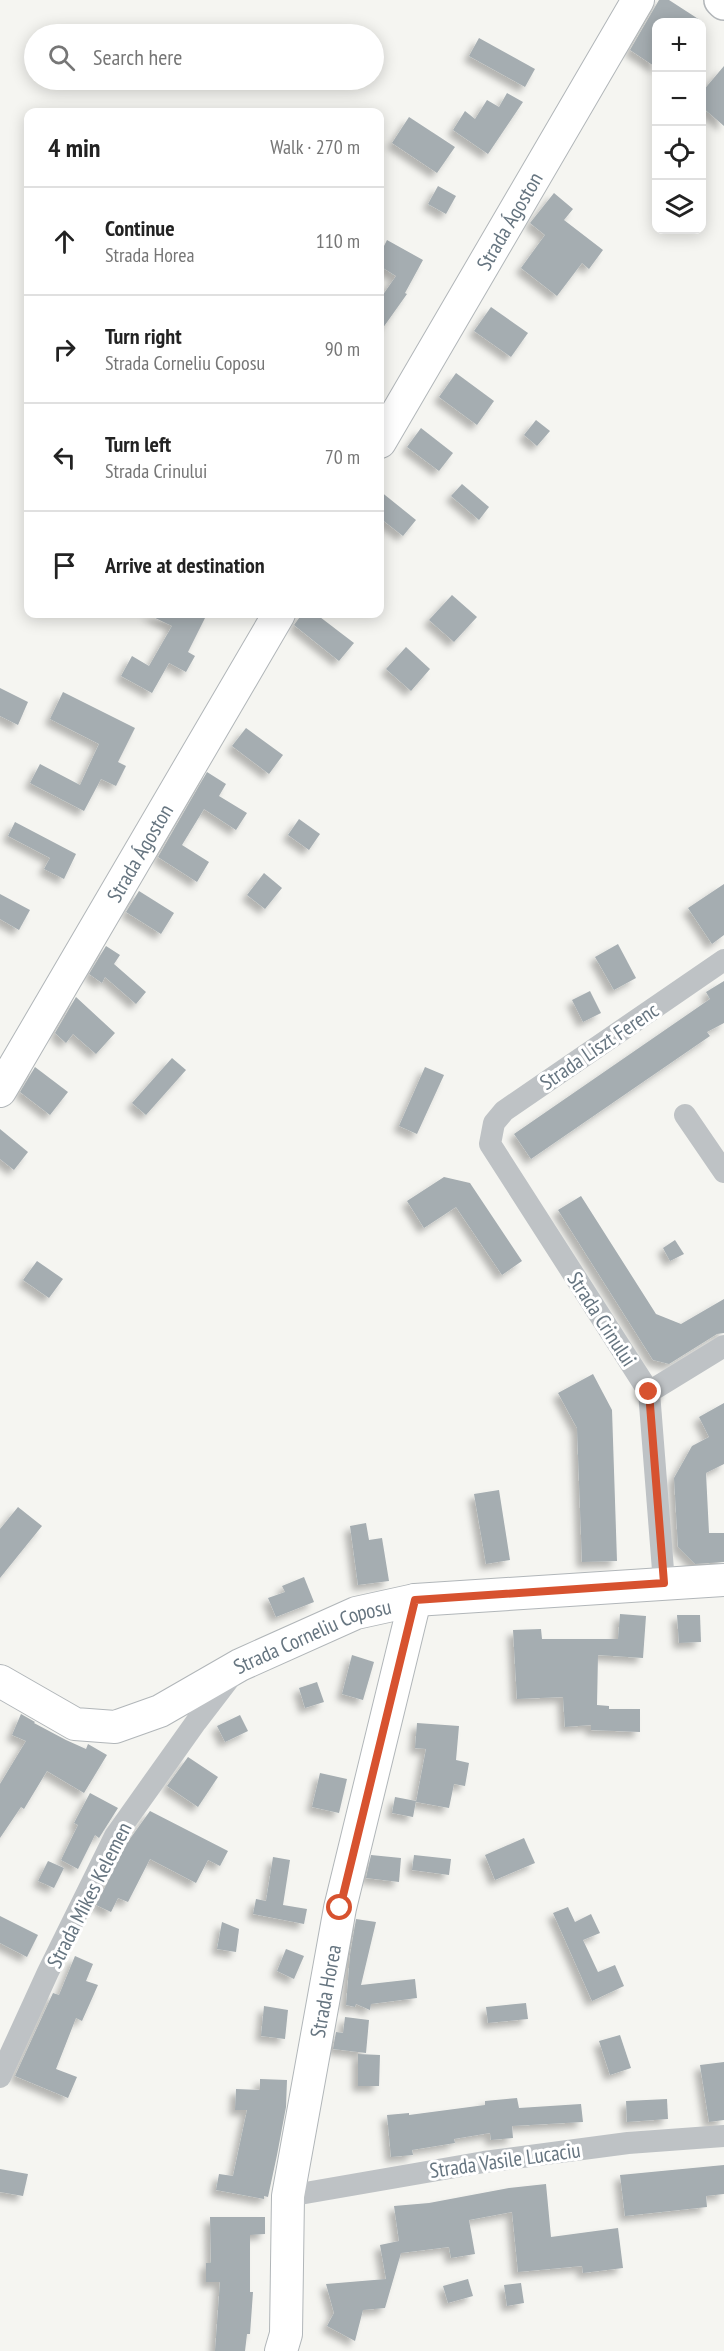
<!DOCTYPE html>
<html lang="en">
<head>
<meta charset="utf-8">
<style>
	body { margin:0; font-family:"PT Sans Narrow",sans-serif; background:#f2f2f2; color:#222 }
	.controls { position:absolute; right:18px; top:18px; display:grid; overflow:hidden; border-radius:12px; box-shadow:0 3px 15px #0003 }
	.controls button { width:54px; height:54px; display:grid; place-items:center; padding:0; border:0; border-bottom:2px solid #e0e0e0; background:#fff; color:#222; font:30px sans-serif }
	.stop { position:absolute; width:18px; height:18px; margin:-14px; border:4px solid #d7522f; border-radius:50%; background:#fff }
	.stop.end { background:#d7522f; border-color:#fff; box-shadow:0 2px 6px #0008 }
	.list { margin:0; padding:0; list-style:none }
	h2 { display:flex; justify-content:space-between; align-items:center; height:78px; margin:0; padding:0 24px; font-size:26px }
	h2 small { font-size:20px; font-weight:400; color:#767676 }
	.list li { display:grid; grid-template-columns:39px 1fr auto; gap:18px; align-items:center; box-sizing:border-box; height:108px; padding:0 24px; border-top:2px solid #e0e0e0 }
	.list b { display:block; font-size:22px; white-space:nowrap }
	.list p { margin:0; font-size:20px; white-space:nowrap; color:#767676 }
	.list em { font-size:20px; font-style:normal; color:#767676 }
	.icon { flex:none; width:33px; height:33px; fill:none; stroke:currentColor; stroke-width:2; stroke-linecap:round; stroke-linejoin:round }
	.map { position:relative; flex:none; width:724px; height:2351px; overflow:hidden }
	.search { position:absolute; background:#fff; box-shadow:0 3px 15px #0003; left:24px; top:24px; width:360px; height:66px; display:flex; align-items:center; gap:15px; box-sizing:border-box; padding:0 21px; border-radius:33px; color:#767676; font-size:22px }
	.panel { position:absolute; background:#fff; box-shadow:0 3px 15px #0003; left:24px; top:108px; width:360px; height:510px; border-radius:12px }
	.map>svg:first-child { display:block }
</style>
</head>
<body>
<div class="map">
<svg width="724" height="2351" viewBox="0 0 724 2351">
	<defs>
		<filter id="shadow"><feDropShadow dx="-5.5" dy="5.5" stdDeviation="3" flood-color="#0004"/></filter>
	</defs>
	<rect width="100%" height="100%" fill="#f5f5f1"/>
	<g fill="#a5adb1" filter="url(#shadow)">
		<path d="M659 0H669L703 22H657V68L630 50Z"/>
		<path d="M479 38 535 69 525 87 469 56Z"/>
		<path d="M724 66V126L702 107V92Z"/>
		<path d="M507 93 523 102 488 154 453 130 465 111 475 119 487 100 499 107Z"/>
		<path d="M409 117 455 147 437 173 392 143Z"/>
		<path d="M438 186 456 196 446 214 428 204Z"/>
		<path d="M554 193 573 209 564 220 603 250 589 269 582 263 557 296 521 268 545 235 530 223Z"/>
		<path d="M387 240 423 260 405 293 407 294 380 332V299L396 276 380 266V254Z"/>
		<path d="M491 307 528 333 511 357 474 331Z"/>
		<path d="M456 373 494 401 477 425 439 397Z"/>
		<path d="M536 420 550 431 537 446 524 435Z"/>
		<path d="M421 428 453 453 439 471 407 447Z"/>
		<path d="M462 484 489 507 479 520 451 496Z"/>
		<path d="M380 491 416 520 403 536 380 518Z"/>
		<path d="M452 595 477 617 454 642 429 620Z"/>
		<path d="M147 614H207L188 652 195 656 186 672 169 663 152 693 121 676 132 656 149 666 172 626Z"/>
		<path d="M302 614H316L354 643 339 661 294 625Z"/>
		<path d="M406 647 430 669 411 691 386 669Z"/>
		<path d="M0 688 28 702 18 725 0 716Z"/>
		<path d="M63 692 135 728 118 762 126 766 116 786 101 779 84 811 30 783 40 764 80 785 99 744 50 719Z"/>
		<path d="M246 728 283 755 269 774 232 746Z"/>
		<path d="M207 772 226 784 219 796 247 813 236 830 204 809 182 845 209 862 197 882 158 857Z"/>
		<path d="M299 819 320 834 309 850 288 835Z"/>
		<path d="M15 822 76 854 64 879 44 869 50 858 8 836Z"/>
		<path d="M264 873 282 888 265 909 247 895Z"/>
		<path d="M724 884V935L712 944 688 908Z"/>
		<path d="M139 891 174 913 161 934 126 912Z"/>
		<path d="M0 894 30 910 19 930 0 919Z"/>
		<path d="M618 944 636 978 614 990 595 957Z"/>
		<path d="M106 946 120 955 114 964 146 992 136 1004 105 977 102 983 89 974Z"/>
		<path d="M724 981V1023L707 1032 710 1036 531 1159 514 1134 710 999 706 992Z"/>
		<path d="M590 991 601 1013 583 1022 572 1000Z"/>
		<path d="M76 997 115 1033 96 1054 73 1034 66 1043 55 1033Z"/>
		<path d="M172 1058 186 1070 146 1115 132 1103Z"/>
		<path d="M35 1067 68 1092 50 1115 20 1092Z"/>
		<path d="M425 1067 444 1075 417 1134 399 1126Z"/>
		<path d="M0 1129 28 1152 14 1170 0 1159Z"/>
		<path d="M444 1177 470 1183 522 1261 502 1275 456 1207 424 1228 407 1201Z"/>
		<path d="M581 1196 656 1314 681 1324 724 1299V1333L717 1334 669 1364 653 1360 558 1210Z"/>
		<path d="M675 1240 684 1254 670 1261 663 1248Z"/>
		<path d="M37 1261 63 1279 49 1298 23 1280Z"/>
		<path d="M593 1374 612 1410 617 1561 582 1562 577 1428 558 1393Z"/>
		<path d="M724 1403V1464L706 1473 709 1533H724V1562L695 1564 678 1547 674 1478 692 1446 709 1437 699 1417Z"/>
		<path d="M499 1490 510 1560 486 1564 474 1494Z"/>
		<path d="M18 1507 42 1526 0 1578V1529Z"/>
		<path d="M366 1523 369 1540 382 1538 389 1581 358 1585 350 1526Z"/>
		<path d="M304 1577 314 1602 276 1617 268 1598 285 1592 282 1586Z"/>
		<path d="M620 1614 646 1616 643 1658 598 1655 597 1705 609 1706V1709H640V1732L591 1730V1725L565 1727 563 1697 517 1699 513 1630 541 1629 542 1639H618Z"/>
		<path d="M677 1615H700L701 1642 679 1643Z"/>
		<path d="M352 1655 374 1662 363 1700 342 1694Z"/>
		<path d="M317 1682 324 1702 305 1708 299 1688Z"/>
		<path d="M21 1714 35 1722 34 1723 66 1740 86 1749 88 1744 107 1755 84 1793 47 1771 24 1809 21 1807 0 1838V1784L26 1741 12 1735Z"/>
		<path d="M240 1715 248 1731 225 1742 217 1726Z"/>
		<path d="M417 1723 459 1726 456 1760 469 1763 465 1786 454 1784 449 1808 416 1802 426 1749 415 1748Z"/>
		<path d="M188 1757 218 1777 198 1807 167 1786Z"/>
		<path d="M320 1773 347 1779 339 1813 312 1807Z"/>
		<path d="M90 1793 118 1808 99 1838 95 1835 78 1869 61 1860 78 1825 74 1823Z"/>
		<path d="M395 1797 416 1801 413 1817 392 1813Z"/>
		<path d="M150 1811 228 1851 220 1866 208 1860 196 1883 150 1859 128 1902 118 1898 111 1912 96 1905 127 1843Z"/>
		<path d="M524 1838 535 1863 495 1880 485 1855Z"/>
		<path d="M371 1855 401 1858 399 1882 366 1878Z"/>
		<path d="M414 1855 451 1859 449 1875 412 1870Z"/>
		<path d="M273 1857 290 1860 283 1905 307 1909 304 1924 253 1914 256 1899 266 1901Z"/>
		<path d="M48 1861 64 1868 54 1888 38 1881Z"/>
		<path d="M568 1907 575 1922 591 1914 600 1933 583 1940 598 1972 615 1965 624 1986 592 2001 553 1913Z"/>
		<path d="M0 1916 38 1935 27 1957 0 1943Z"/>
		<path d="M356 1919 376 1922 361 1985 415 1979 417 1998 371 2004 370 2010 356 2004 355 2007 346 2005 350 1955Z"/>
		<path d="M222 1922 239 1929 236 1952 217 1949Z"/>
		<path d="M286 1949 304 1956 294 1979 277 1971Z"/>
		<path d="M75 1956 93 1964 86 1981 98 1985 82 2021 76 2018 56 2069 77 2077 68 2098 15 2076 53 1993 59 1995Z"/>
		<path d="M526 2003 528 2019 488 2023 486 2007Z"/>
		<path d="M264 2006 288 2010 285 2039 261 2036Z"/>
		<path d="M345 2017 369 2020 366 2053 333 2049 336 2032 343 2033Z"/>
		<path d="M620 2035 631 2068 610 2075 599 2041Z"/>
		<path d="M358 2054 380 2055 379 2086H358Z"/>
		<path d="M724 2062V2120L709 2122 700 2065Z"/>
		<path d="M260 2079 287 2080 286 2107 277 2155 268 2197 264 2196V2199L216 2190 219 2174 233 2176 247 2110H235L236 2089 260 2090Z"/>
		<path d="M517 2098 519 2108 581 2104 583 2122 512 2126 513 2138 491 2140 490 2133 454 2139 455 2143 412 2150 413 2155 391 2157 387 2115 409 2113V2115L485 2105V2101Z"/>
		<path d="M667 2099 668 2119 627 2122 626 2101Z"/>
		<path d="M724 2165V2194L706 2196 707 2207 625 2216 620 2175Z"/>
		<path d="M0 2169 28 2174 23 2196 0 2192Z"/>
		<path d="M546 2184 551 2237 618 2228 623 2268 583 2273 582 2266 518 2272 512 2212 469 2220 475 2254 451 2258 449 2247 401 2253 385 2308 363 2310 355 2341 327 2326 334 2313 326 2284 386 2279 380 2245 399 2241 394 2206 429 2203 509 2188Z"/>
		<path d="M210 2217H265V2234L250 2235V2292H253L250 2334H247L245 2351H215L220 2282H206V2263H211Z"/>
		<path d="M468 2279 473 2296 448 2303 443 2286Z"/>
		<path d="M521 2283 524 2303 507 2306 504 2285Z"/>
	</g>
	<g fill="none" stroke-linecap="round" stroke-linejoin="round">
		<g stroke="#b1b6b9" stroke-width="34">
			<g id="secondary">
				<path id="s1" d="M380 442 638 0"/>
				<path id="s2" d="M0 1091 279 614"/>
				<path id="s3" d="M0 1681 75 1724 115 1727 160 1711 240 1665 356 1613 415 1600 724 1580"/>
				<path id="s4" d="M281 2351 286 2334 288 2196 340 1908 415 1600"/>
			</g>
		</g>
		<g stroke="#b2b6b9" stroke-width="36">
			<path id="primary" d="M721 0 724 3"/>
		</g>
		<g stroke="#bec2c5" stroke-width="22">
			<path d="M685 1115 724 1172"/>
			<path d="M649 1392 724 1346"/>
			<path d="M664 1583 649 1392 490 1144 494 1123 504 1111 724 960"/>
			<path d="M0 2077 48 1972 115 1836 196 1722 232 1675"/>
			<path d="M288 2196 484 2162 628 2143 724 2136"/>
		</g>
		<use href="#secondary" stroke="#fff" stroke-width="32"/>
		<use href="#primary" stroke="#fff" stroke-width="33"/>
	</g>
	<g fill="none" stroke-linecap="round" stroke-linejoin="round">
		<path stroke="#d7522f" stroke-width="8" d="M340 1908 415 1600 664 1583 649 1392"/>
	</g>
	<g text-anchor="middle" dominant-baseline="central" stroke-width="6" stroke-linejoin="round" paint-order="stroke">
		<g font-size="21" fill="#667580" stroke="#fff">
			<text stroke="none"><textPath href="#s1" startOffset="256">Strada Ágoston</textPath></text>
			<text stroke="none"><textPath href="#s2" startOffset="276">Strada Ágoston</textPath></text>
			<text transform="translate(599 1046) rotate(-34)">Strada Liszt Ferenc</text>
			<text transform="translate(602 1319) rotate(57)">Strada Crinului</text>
			<text stroke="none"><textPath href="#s3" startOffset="345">Strada Corneliu Coposu</textPath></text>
			<text transform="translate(89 1895) rotate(-63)">Strada Mikes Kelemen</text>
			<text stroke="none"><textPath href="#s4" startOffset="364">Strada Horea</textPath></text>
			<text transform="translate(505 2160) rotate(-8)">Strada Vasile Lucaciu</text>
		</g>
	</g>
</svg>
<div class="controls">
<button>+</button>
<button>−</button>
<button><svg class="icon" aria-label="locate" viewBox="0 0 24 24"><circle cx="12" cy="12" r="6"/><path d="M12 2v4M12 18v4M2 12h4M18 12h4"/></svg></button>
<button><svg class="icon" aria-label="layers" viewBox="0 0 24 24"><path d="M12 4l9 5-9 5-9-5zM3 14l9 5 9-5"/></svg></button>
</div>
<div class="stop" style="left:340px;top:1908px"></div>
<div class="stop end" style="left:649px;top:1392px"></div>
<div class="search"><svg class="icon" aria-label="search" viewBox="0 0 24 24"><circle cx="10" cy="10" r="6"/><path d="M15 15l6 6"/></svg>Search here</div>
<section class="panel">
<h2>4 min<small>Walk · 270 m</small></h2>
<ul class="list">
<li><svg class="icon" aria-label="ahead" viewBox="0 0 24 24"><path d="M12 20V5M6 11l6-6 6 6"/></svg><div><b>Continue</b><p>Strada Horea</p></div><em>110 m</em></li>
<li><svg class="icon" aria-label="right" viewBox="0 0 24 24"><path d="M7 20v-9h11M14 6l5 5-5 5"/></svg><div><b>Turn right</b><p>Strada Corneliu Coposu</p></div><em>90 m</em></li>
<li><svg class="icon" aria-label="left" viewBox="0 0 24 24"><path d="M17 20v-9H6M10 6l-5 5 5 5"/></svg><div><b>Turn left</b><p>Strada Crinului</p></div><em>70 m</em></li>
<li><svg class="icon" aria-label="arrive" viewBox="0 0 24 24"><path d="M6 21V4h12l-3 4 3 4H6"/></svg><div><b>Arrive at destination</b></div></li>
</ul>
</section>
</div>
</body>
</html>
